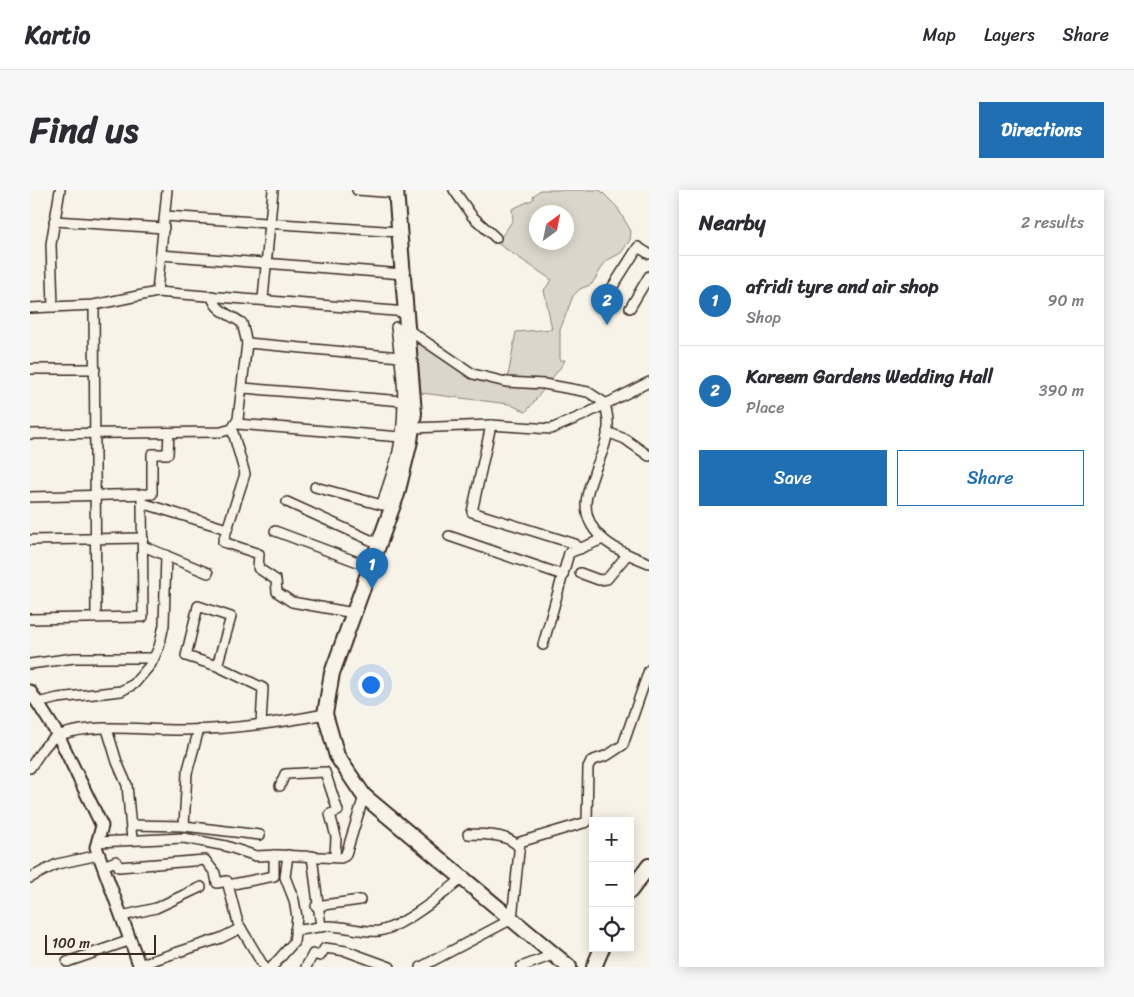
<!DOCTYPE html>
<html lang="en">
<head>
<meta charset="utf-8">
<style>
	body { margin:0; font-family:Sriracha,sans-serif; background:#f7f7f7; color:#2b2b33 }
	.controls { position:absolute; right:15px; bottom:15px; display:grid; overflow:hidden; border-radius:0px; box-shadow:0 2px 12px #0003 }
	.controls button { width:45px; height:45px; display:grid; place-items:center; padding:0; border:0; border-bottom:1px solid #e1e1e2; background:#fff; color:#2b2b33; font:25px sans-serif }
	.compass { position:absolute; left:499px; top:15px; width:45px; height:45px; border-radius:50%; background:#fff; box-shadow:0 2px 12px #0003; rotate:33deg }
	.scale { position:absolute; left:15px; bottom:12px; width:111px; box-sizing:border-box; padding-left:5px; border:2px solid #3b2a1e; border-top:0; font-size:14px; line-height:18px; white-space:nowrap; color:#3b2a1e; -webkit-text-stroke:4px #f7f3e8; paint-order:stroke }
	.you { position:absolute; left:340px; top:494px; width:18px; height:18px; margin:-12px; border:4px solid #fff; border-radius:50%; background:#1a73e8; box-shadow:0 0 0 8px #1a73e833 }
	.badge { display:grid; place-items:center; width:32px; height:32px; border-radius:50%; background:#1f6fb2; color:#fff; font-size:16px; font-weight:700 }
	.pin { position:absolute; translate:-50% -41px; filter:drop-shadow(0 1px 2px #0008) }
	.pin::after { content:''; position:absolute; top:26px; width:18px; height:15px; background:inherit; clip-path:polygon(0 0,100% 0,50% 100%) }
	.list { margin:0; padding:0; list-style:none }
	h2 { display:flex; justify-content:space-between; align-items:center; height:65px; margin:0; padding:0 20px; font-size:21px }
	h2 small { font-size:16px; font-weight:400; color:#7c7c81 }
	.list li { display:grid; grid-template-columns:32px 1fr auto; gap:15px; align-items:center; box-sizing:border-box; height:90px; padding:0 20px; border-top:1px solid #e1e1e2 }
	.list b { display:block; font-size:19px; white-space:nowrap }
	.list p { margin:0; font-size:16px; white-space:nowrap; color:#7c7c81 }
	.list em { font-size:16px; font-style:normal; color:#7c7c81 }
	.actions { display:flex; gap:10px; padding:15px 20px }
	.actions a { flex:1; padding:11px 0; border:1px solid #1f6fb2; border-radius:0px; text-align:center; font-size:18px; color:#1f6fb2 }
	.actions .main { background:#1f6fb2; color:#fff }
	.icon { flex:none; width:28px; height:28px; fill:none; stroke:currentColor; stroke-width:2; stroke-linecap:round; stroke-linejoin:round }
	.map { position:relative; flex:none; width:619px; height:777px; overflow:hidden; border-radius:0px }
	header { display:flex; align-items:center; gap:30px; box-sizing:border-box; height:70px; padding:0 25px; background:#fff; border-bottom:1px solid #e1e1e2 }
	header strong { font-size:24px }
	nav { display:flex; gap:28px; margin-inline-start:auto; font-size:18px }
	.intro { display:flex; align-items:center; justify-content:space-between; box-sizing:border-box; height:120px; padding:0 30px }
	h1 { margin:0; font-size:35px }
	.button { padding:12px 22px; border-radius:0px; background:#1f6fb2; color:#fff; font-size:18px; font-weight:700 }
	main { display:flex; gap:30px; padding:0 30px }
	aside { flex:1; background:#fff; border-radius:0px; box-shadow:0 2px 12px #0003 }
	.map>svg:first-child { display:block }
</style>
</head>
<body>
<header>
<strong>Kartio</strong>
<nav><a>Map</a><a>Layers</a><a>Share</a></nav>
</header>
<div class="intro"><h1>Find us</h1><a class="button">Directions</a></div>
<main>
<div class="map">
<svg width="619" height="777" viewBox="0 0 619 777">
	<rect width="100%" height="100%" fill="#f7f3e8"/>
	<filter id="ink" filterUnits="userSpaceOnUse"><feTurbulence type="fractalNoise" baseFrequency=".02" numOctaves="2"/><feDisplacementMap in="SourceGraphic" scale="10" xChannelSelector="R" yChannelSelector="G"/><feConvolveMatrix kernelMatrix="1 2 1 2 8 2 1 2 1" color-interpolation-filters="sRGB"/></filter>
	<g filter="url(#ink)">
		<path fill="#dbd6cb" stroke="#8b8074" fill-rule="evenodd" d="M510 0H570L587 17 601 41 600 50 591 63 576 71 562 94 550 99 543 106 530 140V170H535L533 174 496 222 479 214 391 203 385 140 443 184 477 192 486 142 522 139 514 100 522 90 467 53 483 30 482 19 504 9 503 6ZM507 22H536V52H507Z"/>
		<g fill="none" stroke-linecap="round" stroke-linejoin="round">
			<g stroke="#3b2a1e" stroke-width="12">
				<g id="minor">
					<path d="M327 0 366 3"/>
					<path d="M424 0 442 26 466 48"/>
					<path d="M135 26 369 42"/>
					<path d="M24 31 134 38"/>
					<path d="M131 65 373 84"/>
					<path d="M127 102 137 0"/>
					<path d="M578 104 608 57 619 64"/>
					<path d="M233 109 243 0"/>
					<path d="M64 115 66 427"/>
					<path d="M23 117 21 54 30 0"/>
					<path d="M0 118 64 115 127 102 377 122"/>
					<path d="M600 118 619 86"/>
					<path d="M377 139 443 184 476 192 514 194 558 202 575 213C576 219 578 226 578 232 579 248 571 266 565 280 562 290 556 303 556 314 556 348 592 363 619 373"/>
					<path d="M217 153 370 167"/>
					<path d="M0 179H65"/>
					<path d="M213 198 373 211"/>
					<path d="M207 234 371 247"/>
					<path d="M461 235 442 322 545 354 550 359"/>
					<path d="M382 238 461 235 521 239 554 225 619 192"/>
					<path d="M202 239 215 284 193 352 229 364 228 378 246 390 247 402 262 412 324 423"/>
					<path d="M577 242 595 249 619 266"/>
					<path d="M0 244 191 242 202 239 208 229 217 153 212 133C201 125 185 121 182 106"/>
					<path d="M285 297 352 315C357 295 366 276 369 256 377 216 371 176 366 137"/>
					<path d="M0 307 122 304V264H138L139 243"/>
					<path d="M257 312 349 354"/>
					<path d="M112 313 197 339"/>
					<path d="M245 341 341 377"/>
					<path d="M419 346 533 385"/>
					<path d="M0 350 113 348"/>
					<path d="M113 356 178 383"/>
					<path d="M550 383 569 390 577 389 597 365"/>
					<path d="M0 429 113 427 112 304"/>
					<path d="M513 455 539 363 573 349"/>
					<path d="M0 474 44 468H124"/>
					<path d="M187 476 156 466 168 416 201 427 187 476 233 498 231 534"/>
					<path d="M7 513 28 508 91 501 104 494 121 474 129 457 134 435 136 365"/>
					<path d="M77 539 87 572 97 595 102 650"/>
					<path d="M169 539 157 583 154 636 230 645"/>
					<path d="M0 578C7 568 18 548 30 545 70 532 115 541 155 540 202 539 249 533 295 524"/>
					<path d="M250 596 255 584 295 582 308 621 300 624 306 647 305 667"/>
					<path d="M102 635 154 636"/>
					<path d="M438 644C454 645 477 643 489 657"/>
					<path d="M67 652 154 648 196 656 226 666 248 665 311 668 315 666 317 661 334 606"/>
					<path d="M282 666 291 737"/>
					<path d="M73 676 86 671 89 677 175 670 185 683 187 693 197 691 208 733 234 777"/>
					<path d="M0 688 27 674 69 665"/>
					<path d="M198 695 244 686V665"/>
					<path d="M286 716 330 710"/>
					<path d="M92 726 126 718 171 697"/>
					<path d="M265 740C278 740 288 736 299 736 316 736 332 743 349 741 373 737 413 704 433 688"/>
					<path d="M37 772 101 750"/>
					<path d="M109 775 191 748 211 738"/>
					<path d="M242 777 264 752 267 727 264 710 255 687 258 665"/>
					<path d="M276 777 283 764 290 766 295 758 316 761 360 777"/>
					<path d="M391 777 482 729 490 652 557 632 558 577 561 571 578 565 593 555 619 480"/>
					<path d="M491 777 525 764"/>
				</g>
			</g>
			<g stroke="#3b2a1e" stroke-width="15">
				<path id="tertiary" d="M0 501 28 545 72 636 66 657 110 777"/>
			</g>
			<g stroke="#3b2a1e" stroke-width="18">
				<g id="primary">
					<path d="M366 0 384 223 380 251 367 304 302 483 295 524 307 566 334 606 539 777"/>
					<path d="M600 701 619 676"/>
					<path d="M564 777 572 758"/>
				</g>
			</g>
			<use href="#minor" stroke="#f7f3e8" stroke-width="9"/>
			<use href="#tertiary" stroke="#f7f3e8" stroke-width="11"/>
			<use href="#primary" stroke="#f7f3e8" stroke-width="14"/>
		</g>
	</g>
</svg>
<div class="controls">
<button>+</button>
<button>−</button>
<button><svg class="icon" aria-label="locate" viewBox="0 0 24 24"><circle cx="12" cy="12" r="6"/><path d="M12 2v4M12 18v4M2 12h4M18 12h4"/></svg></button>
</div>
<svg class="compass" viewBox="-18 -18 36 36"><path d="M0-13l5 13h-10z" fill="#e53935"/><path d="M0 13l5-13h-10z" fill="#7c7c81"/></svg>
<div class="scale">100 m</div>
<div class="you"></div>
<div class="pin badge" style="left:342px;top:399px">1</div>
<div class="pin badge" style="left:577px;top:135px">2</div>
</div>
<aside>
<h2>Nearby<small>2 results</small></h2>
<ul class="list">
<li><span class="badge">1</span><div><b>afridi tyre and air shop</b><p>Shop</p></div><em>90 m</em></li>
<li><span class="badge">2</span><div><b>Kareem Gardens Wedding Hall</b><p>Place</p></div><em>390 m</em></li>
</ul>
<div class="actions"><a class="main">Save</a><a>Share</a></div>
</aside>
</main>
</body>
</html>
